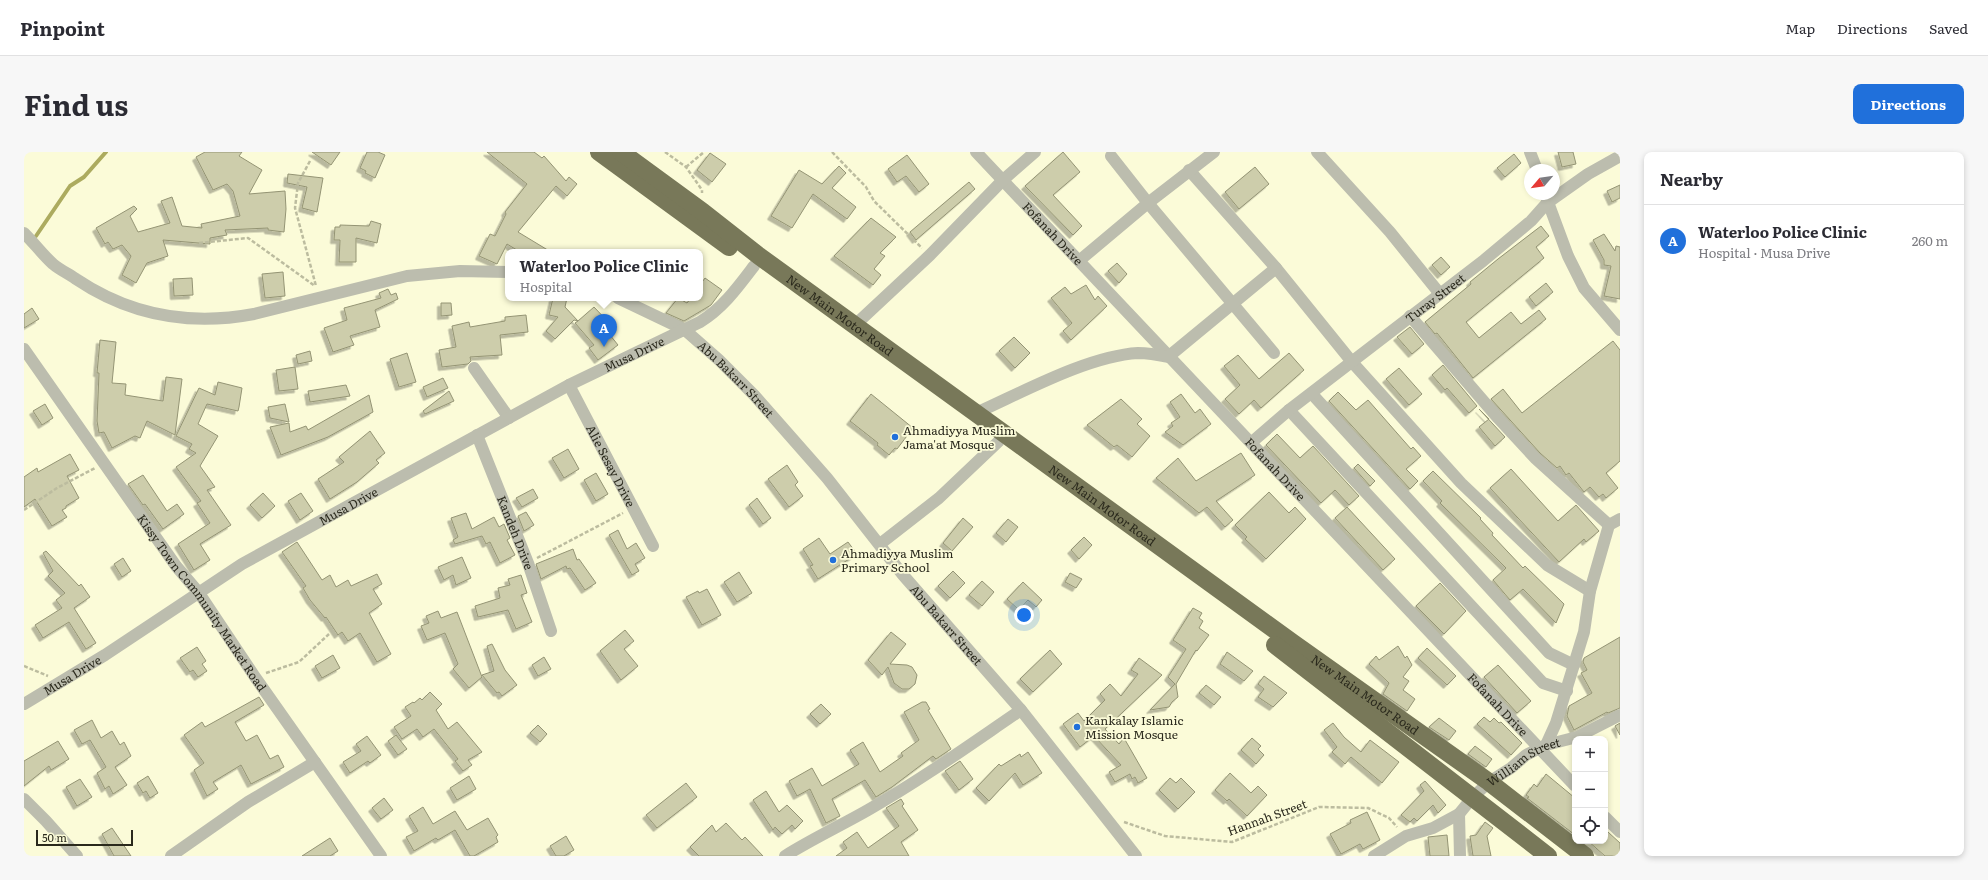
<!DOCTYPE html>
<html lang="en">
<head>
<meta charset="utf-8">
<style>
	body { margin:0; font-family:Literata,serif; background:#f7f7f7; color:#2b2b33 }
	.controls { position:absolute; right:12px; bottom:12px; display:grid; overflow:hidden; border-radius:8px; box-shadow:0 2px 6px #0003 }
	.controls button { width:36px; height:36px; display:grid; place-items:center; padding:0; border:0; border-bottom:1px solid #e1e1e2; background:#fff; color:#2b2b33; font:20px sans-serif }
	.compass { position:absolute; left:1500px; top:12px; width:36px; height:36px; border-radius:50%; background:#fff; box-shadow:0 2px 6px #0003; rotate:241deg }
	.scale { position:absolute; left:12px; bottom:10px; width:97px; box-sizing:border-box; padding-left:4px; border:2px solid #2a291c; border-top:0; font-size:11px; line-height:14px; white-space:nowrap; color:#2a291c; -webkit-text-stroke:3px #fbfbd8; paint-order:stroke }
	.you { position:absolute; left:1000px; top:463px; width:14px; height:14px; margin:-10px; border:3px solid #fff; border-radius:50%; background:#1a73e8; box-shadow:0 0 0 6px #1a73e833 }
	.badge { display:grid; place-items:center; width:26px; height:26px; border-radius:50%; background:#2070db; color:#fff; font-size:13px; font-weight:700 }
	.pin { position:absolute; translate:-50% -33px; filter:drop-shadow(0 1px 2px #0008) }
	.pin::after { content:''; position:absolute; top:21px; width:14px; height:12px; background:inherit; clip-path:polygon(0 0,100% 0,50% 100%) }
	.popup { position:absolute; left:481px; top:97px; width:198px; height:52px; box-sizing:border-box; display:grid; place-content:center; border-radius:8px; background:#fff; filter:drop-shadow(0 1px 3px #0005); font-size:13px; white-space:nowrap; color:#7c7c81 }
	.popup b { font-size:15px; color:#2b2b33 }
	.popup::after { content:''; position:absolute; left:50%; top:100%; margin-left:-8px; border:8px solid transparent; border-top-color:#fff }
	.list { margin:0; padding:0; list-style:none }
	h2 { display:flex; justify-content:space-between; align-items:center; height:52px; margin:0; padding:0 16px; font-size:17px }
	h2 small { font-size:13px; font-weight:400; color:#7c7c81 }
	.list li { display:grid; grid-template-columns:26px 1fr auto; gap:12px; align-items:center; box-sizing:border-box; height:72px; padding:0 16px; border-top:1px solid #e1e1e2 }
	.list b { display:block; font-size:15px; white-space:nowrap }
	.list p { margin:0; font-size:13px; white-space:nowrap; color:#7c7c81 }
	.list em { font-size:13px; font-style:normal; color:#7c7c81 }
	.icon { flex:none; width:22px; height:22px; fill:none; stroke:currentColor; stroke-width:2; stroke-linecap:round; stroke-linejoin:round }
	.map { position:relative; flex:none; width:1596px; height:704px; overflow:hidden; border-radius:8px }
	header { display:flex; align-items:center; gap:24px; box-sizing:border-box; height:56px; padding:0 20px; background:#fff; border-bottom:1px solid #e1e1e2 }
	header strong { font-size:19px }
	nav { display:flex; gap:22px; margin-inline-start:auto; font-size:14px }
	.intro { display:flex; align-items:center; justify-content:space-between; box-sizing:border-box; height:96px; padding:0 24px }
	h1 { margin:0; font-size:28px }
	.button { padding:10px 18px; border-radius:8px; background:#2070db; color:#fff; font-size:14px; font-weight:700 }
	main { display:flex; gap:24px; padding:0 24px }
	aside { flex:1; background:#fff; border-radius:8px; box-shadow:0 2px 6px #0003 }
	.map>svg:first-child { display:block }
</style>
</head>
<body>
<header>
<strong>Pinpoint</strong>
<nav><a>Map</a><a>Directions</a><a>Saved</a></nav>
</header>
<div class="intro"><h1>Find us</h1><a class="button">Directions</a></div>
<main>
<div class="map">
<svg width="1596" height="704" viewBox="0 0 1596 704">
	<defs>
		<filter id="shadow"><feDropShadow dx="-3.5" dy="3.5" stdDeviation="0" flood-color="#0004"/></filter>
	</defs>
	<rect width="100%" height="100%" fill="#fbfbd8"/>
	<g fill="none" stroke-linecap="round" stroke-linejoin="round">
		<path stroke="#acab5f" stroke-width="4" d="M12 84 46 34 60 25 82 0"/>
	</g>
	<g fill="#cdcdab" stroke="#949474" filter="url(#shadow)">
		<path d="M181 0H218L215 4 238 18 225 42 261 39 262 57 260 80 244 78V76L201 78 203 83 186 86V92L139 88 144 104 123 111 112 131 98 123 107 104 98 93 89 97 84 90 81 92 72 76 110 54 113 57 106 64 114 80 146 71 137 49 148 45 158 74 178 76 177 72 216 64 209 39 203 32 189 38 172 5Z"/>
		<path d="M288 0H316L307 13Z"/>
		<path d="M343 0H354L361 3 351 26 341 21 342 19 336 16Z"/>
		<path d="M463 0H510L518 6 520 4 542 29 545 25 553 32 543 44 532 34 494 80 527 100H496L483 92 473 112 455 104 466 82 471 84 482 62 481 60 503 32Z"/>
		<path d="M1039 0 1056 20 1029 43 1058 74 1049 83 1001 34Z"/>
		<path d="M1534 0H1549L1552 12 1538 15Z"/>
		<path d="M686 1 702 12 688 30 673 18Z"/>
		<path d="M1490 2 1497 11 1481 25 1473 16Z"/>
		<path d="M883 3 905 32 895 40 882 24 873 30 864 17Z"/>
		<path d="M815 14 822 21 808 36 832 55 823 67 789 42 768 76 747 64 775 18 798 32Z"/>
		<path d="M1231 15 1245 32 1215 57 1201 40Z"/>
		<path d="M264 22 299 26 293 60 278 56 283 35 263 31Z"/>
		<path d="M945 30 951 37 892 88 886 80Z"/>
		<path d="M1596 33V46L1588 50 1583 39Z"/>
		<path d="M847 66 872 85 856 101 861 104 850 117 857 123 849 133 810 104Z"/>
		<path d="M347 69 357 72 353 91 332 86V110H315L316 88H310L311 75H316V73L345 74Z"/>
		<path d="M1517 74 1525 84 1512 95 1520 106 1442 170 1455 186 1487 160 1497 172 1515 158 1522 167 1449 226 1413 181 1411 182 1401 170 1447 132 1446 130 1474 107Z"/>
		<path d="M1580 82 1591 99 1592 94 1596 95V147L1580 144 1587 114 1580 113V108L1569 88Z"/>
		<path d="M1417 105 1426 115 1417 123 1408 113Z"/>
		<path d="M1093 111 1103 122 1095 131 1084 119Z"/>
		<path d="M259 120 261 144 241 146 238 122Z"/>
		<path d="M168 126 169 143 150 144 149 127Z"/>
		<path d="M681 126 698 138 687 153 660 169 642 161 654 146 663 151 667 146H676V133Z"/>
		<path d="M1522 131 1529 140 1512 154 1505 145Z"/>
		<path d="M1062 133 1071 148 1074 144 1083 154 1047 188 1039 179 1048 171 1027 146 1041 135 1047 142Z"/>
		<path d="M364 137 367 143 372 141 374 147 351 158 356 175 326 184 330 193 309 200 300 176 323 168 320 156 357 146 355 141Z"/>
		<path d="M529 146H543L541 155 554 169 570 155 588 174 582 178 594 193 574 208 565 196 570 193 551 171 554 169 550 168 531 187 522 179 534 165 525 163Z"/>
		<path d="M417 151H427L428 163 417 164Z"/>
		<path d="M8 156 15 167 0 176V162Z"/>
		<path d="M502 163 504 180 476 183 478 203 446 205 447 209 444 212 418 215 415 198 432 195 428 174 445 170 446 175 481 169V165Z"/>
		<path d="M1386 175 1400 192 1388 202 1373 185Z"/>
		<path d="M990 185 1006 201 991 216 975 199Z"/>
		<path d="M76 188 92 190 88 231 102 232 101 243 139 249 142 225 158 227 151 283 123 269 116 286 111 284 88 296 80 280 75 281 73 269 75 221H73Z"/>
		<path d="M1589 189 1596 198V309L1582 321 1594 336 1582 346 1579 342 1575 345 1566 335 1560 340 1545 321 1542 323 1536 314 1533 316 1516 301 1467 247 1479 237 1498 261Z"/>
		<path d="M286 199 288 209 274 212 272 203Z"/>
		<path d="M383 201 392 230 375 235 366 207Z"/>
		<path d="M1265 201 1280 218 1237 256 1230 248 1215 262 1201 247 1216 233 1200 214 1214 203 1235 227Z"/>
		<path d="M1419 213 1453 254 1445 261 1423 236 1421 238 1408 223Z"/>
		<path d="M271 215 274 237 255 239 252 218Z"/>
		<path d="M1375 216 1398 242 1385 253 1362 227Z"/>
		<path d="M419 226 424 236 403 245 399 235Z"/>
		<path d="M194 230 218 236 215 255 214 259 183 252 174 272 194 284 176 314 191 335 183 338 207 373 176 392 186 408 170 418 154 392 186 371 173 351 177 349 152 315 172 301 165 297 168 292 152 284 175 236 191 243Z"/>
		<path d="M322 233 326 244 286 250 284 239Z"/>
		<path d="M425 239 430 249 401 262 399 259Z"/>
		<path d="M1314 240 1332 258 1344 248 1387 297 1389 295 1397 304 1382 317 1394 329 1386 337 1305 249Z"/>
		<path d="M847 242 889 276 873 297 871 296 865 303 853 293 854 291 826 269Z"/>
		<path d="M1157 242 1171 261 1176 257 1187 272 1159 293 1141 280 1149 274 1147 271 1156 265 1146 250Z"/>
		<path d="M345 243 349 260 304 285 257 303 246 275 265 271 266 280 282 274 284 278Z"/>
		<path d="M1097 247 1118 267 1113 272 1126 284 1108 305 1093 293 1090 295 1063 273Z"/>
		<path d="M21 252 29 266 18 273 9 259Z"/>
		<path d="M261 252 265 270 246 266 244 255Z"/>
		<path d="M1455 257 1481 285 1471 294 1455 275 1465 267Z"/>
		<path d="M346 279 361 301 352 308 355 311 333 330 306 347 294 327 320 310 315 305Z"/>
		<path d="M1253 282 1276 306 1289 294 1335 344 1325 353 1311 338 1297 351 1242 293Z"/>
		<path d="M544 297 555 317 540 326 528 306Z"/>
		<path d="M1217 301 1231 323 1192 349 1209 368 1201 375 1183 355 1175 361 1132 326 1154 306 1172 329Z"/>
		<path d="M46 302 55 318 43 324 55 346 42 354V356L38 358 43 365 28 374 11 347 0 355V325L13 316 14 320Z"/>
		<path d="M1334 312 1351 329 1346 334 1330 316Z"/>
		<path d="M763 313 774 330 771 333 779 344 765 355 744 327Z"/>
		<path d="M1487 317 1534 369 1552 353 1575 379 1562 390 1560 387 1535 410 1466 336Z"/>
		<path d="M1409 319 1457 366 1456 367 1469 381 1468 383 1499 416 1501 414 1540 452 1532 471 1499 437 1486 448 1469 428 1482 416 1416 351 1418 349 1399 329Z"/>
		<path d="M572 321 584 342 572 349 560 328Z"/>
		<path d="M119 323 143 359 153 352 160 362 139 377 121 352 119 353 104 332Z"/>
		<path d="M509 337 514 346 498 355 492 346Z"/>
		<path d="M1245 340 1265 361 1271 355 1282 367 1242 407 1221 387 1223 385 1211 373Z"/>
		<path d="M239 341 251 354 238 366 226 353Z"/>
		<path d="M277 341 289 359 276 368 264 349Z"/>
		<path d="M733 346 747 366 739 372 725 353Z"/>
		<path d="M1323 355 1371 407 1359 418 1311 366Z"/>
		<path d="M502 360 510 373 500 379 494 364Z"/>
		<path d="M442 361 448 377 470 365 475 375 480 372 486 386 483 388 491 403 476 411 466 390 462 392 458 384 431 392 429 388 434 385 427 366Z"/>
		<path d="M939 366 949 375 928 399 919 391Z"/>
		<path d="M984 367 994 375 982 390 972 381Z"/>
		<path d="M594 378 603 397 612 391 621 406 611 412 615 419 608 423 585 383Z"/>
		<path d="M1060 385 1068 393 1055 407 1047 398Z"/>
		<path d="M795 386 806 402 824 390 833 402 794 427 786 414 789 413 779 397Z"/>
		<path d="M273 390 298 428 306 423 312 435 324 428 327 434 353 422 358 432 349 437 358 452 345 461 367 502 353 510 336 481 324 489 318 480 314 483 302 465 301 466 286 448 279 436 282 434 258 400Z"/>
		<path d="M549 397 553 408 555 407 572 431 561 438 546 416 543 417 542 414 517 427 512 412Z"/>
		<path d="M22 399 55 434 57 432 66 445 50 456 72 491 62 497 45 470 19 486 11 473 38 456 32 448 41 441 24 424 29 419 19 401Z"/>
		<path d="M438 405 447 426 432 433 429 423 420 428 414 415Z"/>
		<path d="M99 406 107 419 98 425 90 412Z"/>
		<path d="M929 419 941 431 926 446 914 434Z"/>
		<path d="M715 420 728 441 713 450 700 430Z"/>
		<path d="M1046 421 1058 427 1052 436 1041 430Z"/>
		<path d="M497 423 503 441 497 443 508 470 492 477 484 458 454 465 451 454 476 446 474 436 486 433 484 427Z"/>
		<path d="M958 429 970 440 958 454 945 443Z"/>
		<path d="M999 430 1018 448 1012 455 1004 448 995 458 983 447Z"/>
		<path d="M1416 431 1442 459 1420 482 1392 454Z"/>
		<path d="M683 437 697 463 678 473 662 445 674 439 675 441Z"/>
		<path d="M1169 456 1178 461 1175 466 1179 469 1175 476 1185 483 1173 499 1172 498 1152 532 1154 545 1148 550 1145 555 1126 558 1151 532 1144 525 1162 497 1149 488Z"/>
		<path d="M414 459 417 466 433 460 458 525 445 536 429 517 434 512 421 481 403 488 397 474 405 471 402 464Z"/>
		<path d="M601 478 610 489 600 497 614 514 597 528 576 499Z"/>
		<path d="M867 480 882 492 866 512 883 513 888 515 893 523 891 532 885 537H878L870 531 864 515 858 523 844 508Z"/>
		<path d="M1596 485V556L1584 561 1583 560 1550 578 1543 564 1545 554 1568 541 1557 521 1563 518 1559 510 1560 506Z"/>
		<path d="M468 492 481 518 493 533 478 544 475 540 473 541 458 523 470 519 463 494Z"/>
		<path d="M1374 494 1381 506 1383 504 1388 513 1379 525 1385 529 1379 538 1391 547 1383 559 1359 542 1365 531 1345 512 1352 504 1355 508Z"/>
		<path d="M173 495 182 509 178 512 183 519 174 525 169 518 166 520 156 506Z"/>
		<path d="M1403 496 1432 524 1423 533 1394 506Z"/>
		<path d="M1026 498 1038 512 1009 540 996 527Z"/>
		<path d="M1203 500 1229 519 1220 529 1196 512Z"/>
		<path d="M309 503 316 516 298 526 291 514Z"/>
		<path d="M520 505 527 517 514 524 508 513Z"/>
		<path d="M1115 506 1138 523 1081 577 1095 592 1100 586 1123 626 1114 631 1111 625 1108 627 1106 622 1091 630 1085 620 1097 613 1070 584 1056 595 1039 572 1054 561 1060 569 1081 548 1076 542 1086 532 1097 544 1114 522 1107 518Z"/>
		<path d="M1474 513 1507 549 1493 561 1460 525Z"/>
		<path d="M1240 524 1263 541 1249 555 1234 545 1240 537 1234 532Z"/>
		<path d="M1182 533 1197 545 1190 553 1175 541Z"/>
		<path d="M406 540 418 552 412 558 424 577 433 570 458 600 444 608 448 613 439 619 431 609 434 607 410 577 399 585 393 577 378 587 370 575 387 564 381 555 389 550 390 551 396 546 398 548Z"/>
		<path d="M235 545 240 553 211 570 222 589 233 583 246 607 254 603 260 615 227 632 217 613 189 630 194 637 183 644 170 618 180 611 160 583 178 570 181 575Z"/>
		<path d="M898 550H902L906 557 904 558 927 597 912 607 909 604 868 635 852 645 841 628 808 647 816 664 802 671 786 637 773 644 765 629 788 616 798 634 835 612 826 598 839 590 856 620 879 604 877 601 895 588 880 560Z"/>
		<path d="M797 552 807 562 796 572 786 562Z"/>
		<path d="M1460 565 1466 570 1470 566 1475 571 1477 570 1498 591 1487 603 1453 572Z"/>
		<path d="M1415 566 1432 579 1425 588 1405 575Z"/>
		<path d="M68 568 77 586 88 579 96 593 100 590 107 604 91 615 103 633 89 642 85 634 81 637 73 621 82 615 66 588 58 592 50 578Z"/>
		<path d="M1309 571 1320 585 1337 600 1346 588 1375 610 1358 631 1327 605 1321 612 1308 600 1313 595 1300 578Z"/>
		<path d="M1596 571V583L1591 574Z"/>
		<path d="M514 573 523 582 516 590 506 581Z"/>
		<path d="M372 583 383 597 374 603 364 589Z"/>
		<path d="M343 584 357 603 346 611 344 609 326 621 319 610 337 599 332 592Z"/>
		<path d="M1228 586 1237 594 1234 597 1240 603 1232 612 1217 598Z"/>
		<path d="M34 589 45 607 27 618 25 614 0 634V609Z"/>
		<path d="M1451 594 1468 607 1462 615 1444 602Z"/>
		<path d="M1004 600 1018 621 999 633 991 621 965 649 952 636 975 612 977 614 996 602 997 605Z"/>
		<path d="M936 609 949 627 935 638 921 619Z"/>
		<path d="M1206 621 1227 641 1234 634 1243 643 1223 664 1205 647 1203 649 1191 638Z"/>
		<path d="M1522 622 1551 646V683L1503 646 1505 645 1502 643 1510 632 1513 635Z"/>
		<path d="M124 624 134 641 126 646 122 639 119 641 113 631Z"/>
		<path d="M445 624 452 637 433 648 426 636Z"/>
		<path d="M1146 626 1152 631 1157 626 1171 640 1154 657 1135 638Z"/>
		<path d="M56 627 68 645 53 654 42 635Z"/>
		<path d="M1401 629 1422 653 1414 661 1409 653 1393 669 1390 666 1386 670 1377 663 1400 639 1396 633Z"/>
		<path d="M662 631 673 645 633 676 622 663Z"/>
		<path d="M742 639 755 660 763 653 779 669 771 677 768 673 758 682 751 675 749 678 729 648Z"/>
		<path d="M360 646 369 658 357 667 348 656Z"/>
		<path d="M877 647 880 652 878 654 894 678 877 690 885 704H812L823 696 819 690 833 680 844 696 875 674 862 656Z"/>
		<path d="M399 655 409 672 431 659 443 678 464 666 474 683 472 685 474 690 450 704H446L431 678 414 688 412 686 390 699 382 685 394 679 385 664Z"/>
		<path d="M1343 660 1356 688 1339 697 1336 692 1317 702 1306 682 1327 671 1326 668Z"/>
		<path d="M1461 670 1469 676 1463 684 1467 704H1449L1446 684 1452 683Z"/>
		<path d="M702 671 718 688 721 685 739 704H675L666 695 688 673 692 680Z"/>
		<path d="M88 676 107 704H90L78 682Z"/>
		<path d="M1584 680 1596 691V704H1581L1564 689H1581V683Z"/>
		<path d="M1423 683 1425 704H1406L1404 685Z"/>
		<path d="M542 684 550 698 540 704H532L526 694Z"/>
		<path d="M306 686 314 699 306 704H278Z"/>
	</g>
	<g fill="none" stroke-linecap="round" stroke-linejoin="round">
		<g stroke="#bcbc9f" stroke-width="2.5" stroke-dasharray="4 2" stroke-linecap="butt">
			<path d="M641 0 662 15 678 38V41"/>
			<path d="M808 0 842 35 850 49 898 96"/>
			<path d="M286 9 274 31 271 56 292 134"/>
			<path d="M662 15 680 0"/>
			<path d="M175 91 224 86 291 134"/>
			<path d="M0 358 33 336 71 316"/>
			<path d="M513 406 599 361"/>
			<path d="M0 514 24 524"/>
			<path d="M242 521 275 510 305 482"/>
			<path d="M1100 670 1141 684 1208 690 1295 655 1344 656 1365 666 1373 675"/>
		</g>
		<g stroke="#bcbdae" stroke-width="12">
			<path id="s1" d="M952 0 1551 634"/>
			<path d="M1293 0 1366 80 1416 142"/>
			<path d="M1506 0 1513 18"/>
			<path d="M1087 4 1124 51 1250 201"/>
			<path d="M1165 18 1252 116 1328 210 1437 331 1523 413 1566 439"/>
			<path d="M1521 42 1544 104 1560 136 1596 178"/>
			<path d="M0 81C10 91 19 103 29 112 36 118 45 122 52 127 107 164 166 174 230 162L383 124 436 119 484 120"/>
			<path d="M1056 108 1124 51 1190 0"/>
			<path id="s2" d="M594 146 661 178 695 208 730 243 803 326 879 423 997 558 1112 704"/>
			<path d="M1386 164 1474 266 1511 306 1585 373"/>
			<path d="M831 173 906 103 979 28 1011 0"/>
			<path id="s3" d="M0 197 152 414 175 441 231 525 357 704"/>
			<path d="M450 216 485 266"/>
			<path id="s4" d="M545 233 629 394"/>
			<path d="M1288 242 1525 501 1550 513"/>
			<path d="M1265 258 1519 531 1543 539"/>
			<path d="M952 261C999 240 1064 204 1114 201 1124 201 1135 203 1144 205L1252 116"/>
			<path id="s5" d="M453 283 504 411 527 479"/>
			<path id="s6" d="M1228 290 1265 258 1459 109 1507 69 1523 51 1564 22 1596 4"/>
			<path d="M856 392 915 346 974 290"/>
			<path id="s7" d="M0 552 81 503 218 412 545 233 676 170C699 156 714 135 730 114"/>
			<path d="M1522 593 1532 571 1560 480 1566 439 1585 373 1596 367"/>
			<path d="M0 647 22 669 53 704"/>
			<path d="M1435 662 1436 704"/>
			<path d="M1581 665 1596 680"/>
			<path d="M147 704 224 650 291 610"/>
			<path d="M761 704C788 687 816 674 844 658 897 628 947 592 997 558"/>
			<path id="s8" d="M1350 704 1382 684 1409 676 1435 662 1448 646 1465 630 1487 616 1502 603 1522 593 1553 585 1596 563"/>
		</g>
		<g stroke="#787859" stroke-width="18">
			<path d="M575 0 705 95"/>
			<path id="s9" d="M597 0 679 60 735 104 1269 491 1465 630 1561 704"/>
			<path d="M1251 493 1524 704"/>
		</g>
	</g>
	<g fill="#2070db" stroke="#fbfbd8" stroke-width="1.5">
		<circle cx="871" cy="285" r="4"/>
		<circle cx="809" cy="408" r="4"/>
		<circle cx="1053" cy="575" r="4"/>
	</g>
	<g text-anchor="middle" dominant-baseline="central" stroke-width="3.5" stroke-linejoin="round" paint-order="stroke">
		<g font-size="12" fill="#2a291c" stroke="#fbfbd8">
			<text stroke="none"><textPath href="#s1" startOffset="112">Fofanah Drive</textPath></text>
			<text stroke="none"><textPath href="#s6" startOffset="233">Turay Street</textPath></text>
			<text stroke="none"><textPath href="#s9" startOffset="273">New Main Motor Road</textPath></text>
			<text stroke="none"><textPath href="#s7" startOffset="704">Musa Drive</textPath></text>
			<text stroke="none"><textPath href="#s2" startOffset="145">Abu Bakarr Street</textPath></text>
			<text stroke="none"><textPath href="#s4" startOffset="91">Alie Sesay Drive</textPath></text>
			<text stroke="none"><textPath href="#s1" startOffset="436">Fofanah Drive</textPath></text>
			<text stroke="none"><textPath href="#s9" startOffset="597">New Main Motor Road</textPath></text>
			<text stroke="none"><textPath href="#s7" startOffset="380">Musa Drive</textPath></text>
			<text stroke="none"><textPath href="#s5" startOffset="105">Kandeh Drive</textPath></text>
			<text stroke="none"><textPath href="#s3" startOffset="310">Kissy Town Community Market Road</textPath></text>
			<text stroke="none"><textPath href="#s2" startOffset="469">Abu Bakarr Street</textPath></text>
			<text stroke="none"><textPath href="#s7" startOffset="56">Musa Drive</textPath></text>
			<text stroke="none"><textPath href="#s9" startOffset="921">New Main Motor Road</textPath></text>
			<text stroke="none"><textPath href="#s1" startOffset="760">Fofanah Drive</textPath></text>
			<text stroke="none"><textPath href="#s8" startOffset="180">William Street</textPath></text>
			<text transform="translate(1243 665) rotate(-20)">Hannah Street</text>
		</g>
		<g font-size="12" fill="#2a291c" stroke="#fbfbd8" text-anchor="start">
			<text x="879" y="278">Ahmadiyya Muslim<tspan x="879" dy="14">Jama'at Mosque</tspan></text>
			<text x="817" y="401">Ahmadiyya Muslim<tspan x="817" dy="14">Primary School</tspan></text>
			<text x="1061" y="568">Kankalay Islamic<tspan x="1061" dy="14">Mission Mosque</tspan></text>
		</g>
	</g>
</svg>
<div class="controls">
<button>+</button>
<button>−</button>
<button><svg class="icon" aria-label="locate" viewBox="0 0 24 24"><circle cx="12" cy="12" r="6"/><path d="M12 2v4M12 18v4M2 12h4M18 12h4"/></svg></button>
</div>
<svg class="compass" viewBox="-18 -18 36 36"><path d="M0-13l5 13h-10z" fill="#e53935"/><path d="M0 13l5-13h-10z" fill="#7c7c81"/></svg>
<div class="scale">50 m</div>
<div class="you"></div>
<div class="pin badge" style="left:580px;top:195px">A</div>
<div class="popup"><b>Waterloo Police Clinic</b>Hospital</div>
</div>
<aside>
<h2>Nearby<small></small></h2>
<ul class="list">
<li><span class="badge">A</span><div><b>Waterloo Police Clinic</b><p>Hospital · Musa Drive</p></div><em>260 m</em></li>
</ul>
</aside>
</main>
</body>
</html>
